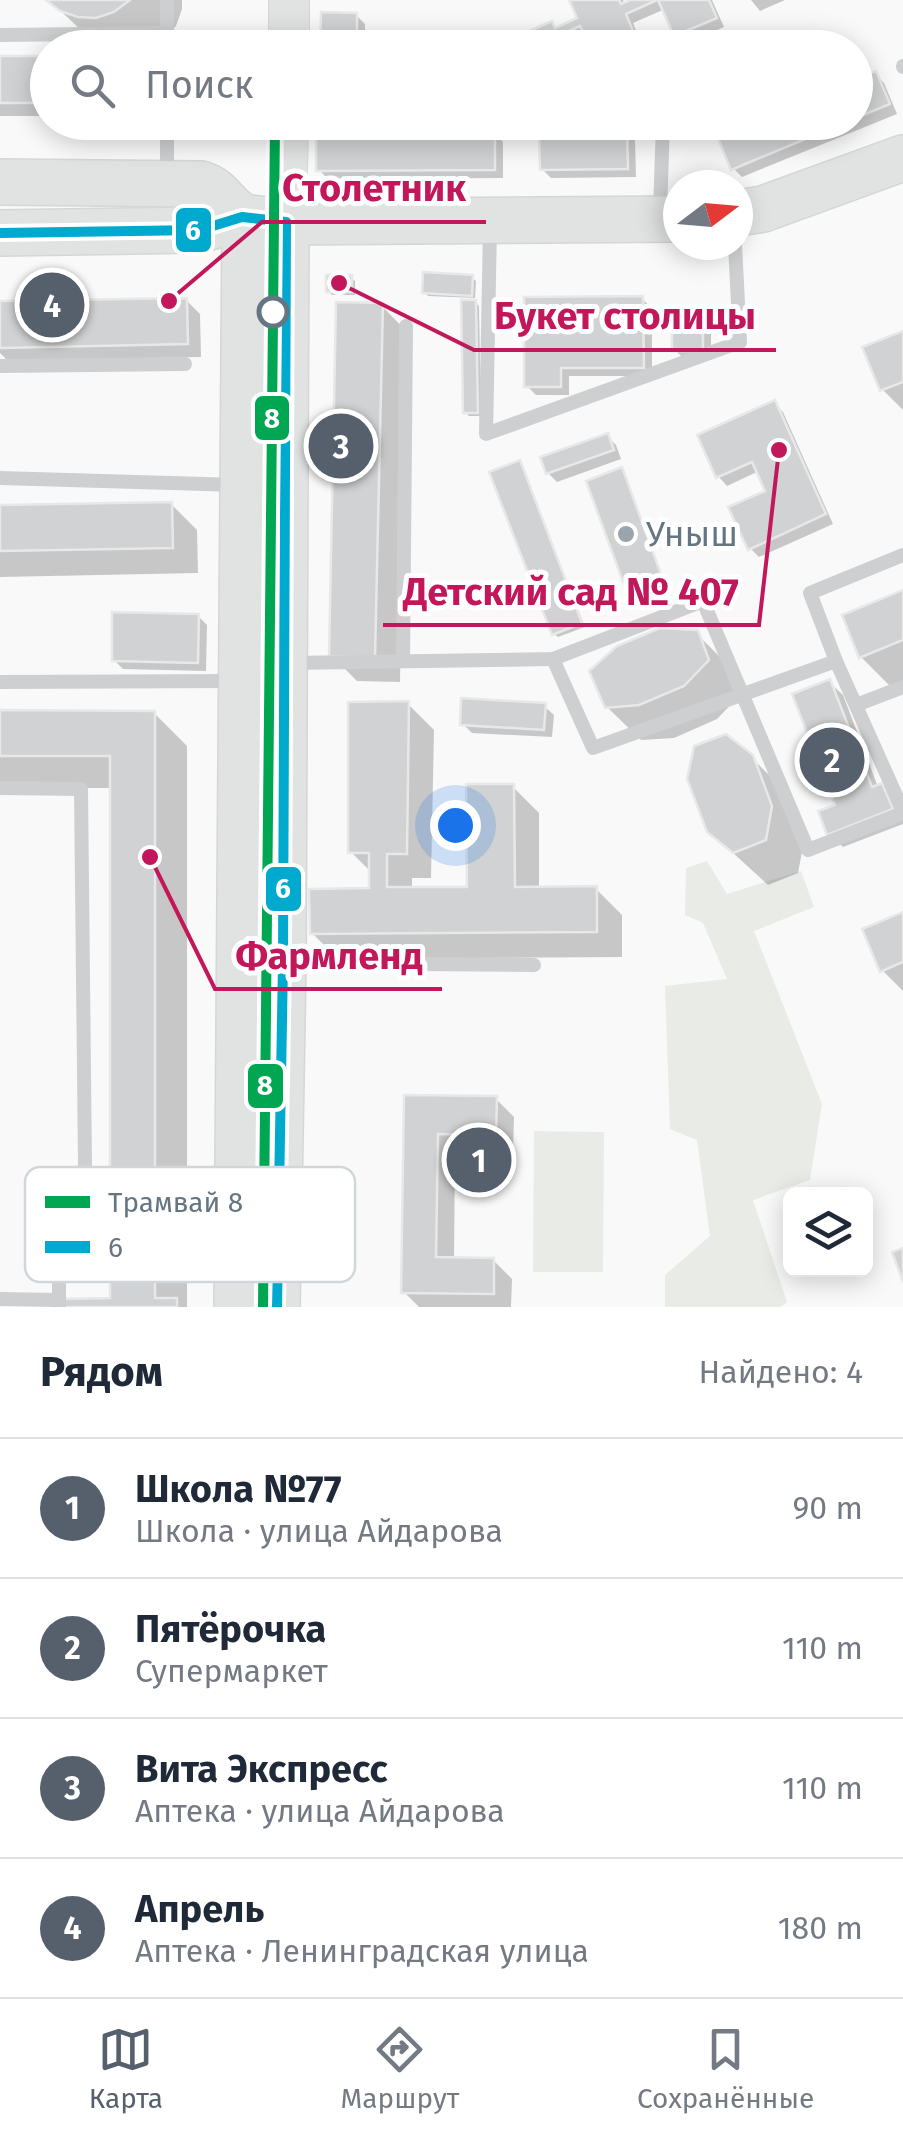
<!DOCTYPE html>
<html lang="ru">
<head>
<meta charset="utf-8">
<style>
	body { margin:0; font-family:"Fira Sans",sans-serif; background:#f6f6f7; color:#1f2937 }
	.controls { position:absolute; right:30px; bottom:30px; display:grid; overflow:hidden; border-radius:15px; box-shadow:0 5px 25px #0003 }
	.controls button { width:90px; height:90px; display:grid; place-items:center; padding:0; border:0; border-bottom:2px solid #e0e1e3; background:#fff; color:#1f2937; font:50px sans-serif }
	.compass { position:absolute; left:663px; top:170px; width:90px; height:90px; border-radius:50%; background:#fff; box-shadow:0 5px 25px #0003; rotate:74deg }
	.you { position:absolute; left:455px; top:825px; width:35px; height:35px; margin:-25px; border:8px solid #fff; border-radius:50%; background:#1a73e8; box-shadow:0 0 0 15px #1a73e833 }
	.badge { display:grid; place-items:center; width:65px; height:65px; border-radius:50%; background:#56606c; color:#fff; font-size:32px; font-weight:700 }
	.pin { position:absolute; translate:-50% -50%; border:5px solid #fff; box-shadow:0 2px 10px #0006 }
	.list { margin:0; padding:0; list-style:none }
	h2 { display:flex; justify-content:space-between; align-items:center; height:130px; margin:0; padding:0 40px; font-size:42px }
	h2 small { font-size:32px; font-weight:400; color:#747a83 }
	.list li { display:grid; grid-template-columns:65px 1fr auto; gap:30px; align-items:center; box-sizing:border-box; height:140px; padding:0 40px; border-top:2px solid #e0e1e3 }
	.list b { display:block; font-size:38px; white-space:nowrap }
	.list p { margin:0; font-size:32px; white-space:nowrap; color:#747a83 }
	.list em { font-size:32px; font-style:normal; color:#747a83 }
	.icon { flex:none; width:55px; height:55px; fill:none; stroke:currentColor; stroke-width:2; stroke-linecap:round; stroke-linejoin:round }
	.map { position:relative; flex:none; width:903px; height:1307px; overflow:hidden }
	.search { position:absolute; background:#fff; box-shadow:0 5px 25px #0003; left:30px; right:30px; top:30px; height:110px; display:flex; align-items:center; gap:25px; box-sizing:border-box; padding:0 35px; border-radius:55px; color:#747a83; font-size:38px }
	.sheet { height:690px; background:#fff }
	nav { display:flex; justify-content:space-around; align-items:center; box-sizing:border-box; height:140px; border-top:2px solid #e0e1e3; background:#fff; font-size:28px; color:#747a83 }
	nav a { display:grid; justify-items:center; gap:5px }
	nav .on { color:#56606c }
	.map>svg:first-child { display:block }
</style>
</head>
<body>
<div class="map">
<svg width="903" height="1307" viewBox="0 0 903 1307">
	<rect width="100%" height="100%" fill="#f9f9f9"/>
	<g fill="#e8ebe6">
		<path d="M707 861 727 894 801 871 814 907 754 931 822 1104 810 1180 753 1200 787 1302 780 1307H665V1275L710 1236 697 1140 670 1129 665 986 727 979 703 923 685 915 686 868Z"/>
		<path d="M534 1131 604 1132 603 1272H533Z"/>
	</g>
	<g fill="#0003">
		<path d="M49 0H182V9L176 26 155 48H100Z"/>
		<path d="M572 0H623L625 5 636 0H712L724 27 685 44 676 35 665 9 633 23 643 48H593L587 35 565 45 566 48H515L551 24 557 30 580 20Z"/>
		<path d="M751 0H785L760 11Z"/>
		<path d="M356 15 365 24V48H323Z"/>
		<rect x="0" y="59" width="48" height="57"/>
		<path d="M875 74 884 83 897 114 742 177 733 168 757 122H856V82Z"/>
		<path d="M626 131 635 140 636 177 551 178 542 169Z"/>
		<path d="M494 132 503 142V178L328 179 319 170Z"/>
		<path d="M351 278 355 281V295H332L328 291Z"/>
		<path d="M472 278 476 281 475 298 428 296 424 292Z"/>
		<path d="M642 299 652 308V376H569V395H536L527 386Z"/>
		<path d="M186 300 200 314 201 357 8 361 0 353V304Z"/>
		<path d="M475 302 479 306 481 416H469L465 412Z"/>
		<path d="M382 306 407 332 400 682 357 681 331 655Z"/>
		<path d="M702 321 711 330V359H684L675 350Z"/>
		<path d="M903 334V410L882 389Z"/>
		<path d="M774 403 783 412 833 524 759 557 750 548 768 492 759 471 727 486 718 476Z"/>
		<path d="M607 436 616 445 621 459 557 482 548 473Z"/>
		<path d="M520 463 585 627 558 637 554 634Z"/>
		<path d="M621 470 668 592 636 604 632 600Z"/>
		<path d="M171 504 197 530 198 573 0 577V508Z"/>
		<path d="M903 593V686L894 690 861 657Z"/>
		<path d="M198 616 207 625 206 671 123 669 114 660Z"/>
		<path d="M696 633 730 667 740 695 717 719 674 738 641 740 607 707Z"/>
		<path d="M829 682 843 695 878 787 882 786 896 800 903 819V824L843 847 829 834 838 806Z"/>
		<path d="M408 704 434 730 431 878H412V890H469L513 787 539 813V889H596L622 915V957L338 959 312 933 372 890V873L351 852Z"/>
		<path d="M544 706 554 715 552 737 472 733 463 724Z"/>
		<path d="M0 713H154L187 746V1307H66L113 1301V788H0Z"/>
		<path d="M751 757 785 791 804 841 798 873 768 885 709 831Z"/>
		<path d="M903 915V991L882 970Z"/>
		<path d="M407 1097 496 1099 514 1117 513 1153 455 1152 454 1260H493L512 1279 511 1307H419L404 1292Z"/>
	</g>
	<g fill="#d0d2d3" stroke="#e8e8e8" stroke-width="2.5">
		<path d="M46 0H130L114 12 96 18 78 17 60 11Z"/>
		<path d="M569 0H619L621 4 630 0H657L626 14 640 48H590L580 26 558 36 563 48H513L509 40 552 21 555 28 577 18Z"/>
		<path d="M658 0H709L717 18 674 36Z"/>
		<path d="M321 12 357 13V48H320Z"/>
		<rect x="0" y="56" width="48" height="47"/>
		<path d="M876 71 890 104 856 118V79Z"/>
		<path d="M750 122H846L731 170 717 136Z"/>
		<path d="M627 128 628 169 540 170 539 129Z"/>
		<path d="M495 130V170L316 171V131Z"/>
		<path d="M423 272 473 275 472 296 422 293Z"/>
		<rect x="326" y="275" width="26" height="17"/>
		<path d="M643 296 644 368H561V387H524V297Z"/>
		<path d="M187 298 188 344 0 348V301Z"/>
		<path d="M461 300H476L478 413H463Z"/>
		<path d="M336 302 383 303 375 657 329 656Z"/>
		<rect x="672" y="319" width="31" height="32"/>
		<path d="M903 331V382L880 391 862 347Z"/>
		<path d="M775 400 826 514 748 550 728 507 765 491 752 462 716 478 697 435Z"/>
		<path d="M608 433 614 450 546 474 540 457Z"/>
		<path d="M520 460 582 623 552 635 489 472Z"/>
		<path d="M622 467 666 588 630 601 586 481Z"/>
		<path d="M172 502 173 548 0 551V505Z"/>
		<path d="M903 590V640L859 658 842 615Z"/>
		<path d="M112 612 199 614 198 663 112 661Z"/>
		<path d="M660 628 698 630 709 660 684 686 639 705 605 708 589 671 617 646Z"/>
		<path d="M830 679 872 787 882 783 893 809 827 835 818 811 835 805 792 694Z"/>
		<path d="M461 698 546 703 544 730 460 725Z"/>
		<path d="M409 701 407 854H387V887H467L466 784H514L515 887 597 886V932L310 934 309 889 369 888V853H348V702Z"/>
		<path d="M0 710 155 711V1298H177V1307H64V1299L110 1298V756H0Z"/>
		<path d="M726 734 753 755 772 806 766 840 733 853 707 832 687 779 694 746Z"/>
		<path d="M903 912V962L880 972 862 929Z"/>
		<path d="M404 1095 497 1096 496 1135 438 1134 436 1257 494 1258V1294L401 1293Z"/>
		<path d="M903 1248V1282L892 1252Z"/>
	</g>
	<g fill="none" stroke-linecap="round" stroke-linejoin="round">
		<g stroke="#d5d6d7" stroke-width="42">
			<g id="secondary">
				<path d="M289 48V0"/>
				<path d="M286 222 288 122"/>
			</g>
		</g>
		<g stroke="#d5d6d7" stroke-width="48">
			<g id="primary">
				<path d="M0 182 201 184C222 190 226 209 245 217"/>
				<path d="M738 213 763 209 903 158"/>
				<path d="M0 233 200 230 242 217 286 222 678 219"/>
				<path d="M237 1307 245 217"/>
				<path d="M277 1307 283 963 286 222"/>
			</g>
		</g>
		<g stroke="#cecfd0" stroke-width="14">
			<path d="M0 35 166 33"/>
			<path d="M167 48V0"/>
			<path d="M903 66V67"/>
			<path d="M167 122V178"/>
			<path d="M660 212 663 122"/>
			<path d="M490 227 486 434 740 342 735 245"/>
			<path d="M0 366 185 364"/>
			<path d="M0 478 239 485"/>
			<path d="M553 659 593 748 836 661 903 811"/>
			<path d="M403 661 406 326"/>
			<path d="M836 661 810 593 903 555"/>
			<path d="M290 663 553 659 703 601 808 850 903 813"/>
			<path d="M0 682 234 681"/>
			<path d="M856 705 903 687"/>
			<path d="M0 788 81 789 86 1260H59V1307"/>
			<path d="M288 963 534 965"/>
			<path d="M0 1299 59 1300"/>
		</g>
		<use href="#secondary" stroke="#e1e2e2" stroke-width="40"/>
		<use href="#primary" stroke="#e1e2e2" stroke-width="45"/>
		<g stroke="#fff" stroke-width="18">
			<path id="bus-1" d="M0 233 200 230 242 217 286 222 283 963 277 1307"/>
		</g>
		<use href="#bus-1" stroke="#00a9ce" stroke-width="10"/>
		<g stroke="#fff" stroke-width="18">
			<path id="tram-1" d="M263 1307 275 122"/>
		</g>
		<use href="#tram-1" stroke="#00a651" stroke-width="10"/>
	</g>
	<circle fill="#fff" stroke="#657683" stroke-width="5" cx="273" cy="312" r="14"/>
	<circle fill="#99a4ac" stroke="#fff" stroke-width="4" cx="626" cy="534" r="10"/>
	<g text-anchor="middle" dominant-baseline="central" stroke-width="10" stroke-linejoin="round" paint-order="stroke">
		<g font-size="35" fill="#657683" stroke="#fff" text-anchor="start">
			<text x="646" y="534">Уныш</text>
		</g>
	</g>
	<rect x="25" y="1167" width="330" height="115" rx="15" fill="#fff" stroke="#d1d6da" stroke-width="2.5"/>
	<rect x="45" y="1196" width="45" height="12" fill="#00a651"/>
	<rect x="45" y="1241" width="45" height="12" fill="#00a9ce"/>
	<g font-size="28" fill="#657683">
		<text x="108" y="1212">Трамвай 8</text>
		<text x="108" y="1257">6</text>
	</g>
	<path fill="none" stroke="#c2185b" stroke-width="4" d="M169 301L262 222H486M339 283L474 350H776M779 450L759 625H383M150 857L215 989H442"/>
	<g fill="#c2185b" stroke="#fff" stroke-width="4">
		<circle cx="169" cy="301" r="10"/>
		<circle cx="339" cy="283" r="10"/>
		<circle cx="779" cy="450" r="10"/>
		<circle cx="150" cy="857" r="10"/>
	</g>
	<g font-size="38" text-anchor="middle" font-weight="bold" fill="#c2185b" stroke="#fff" stroke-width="10" stroke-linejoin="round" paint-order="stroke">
		<text x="374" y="201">Столетник</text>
		<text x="625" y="329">Букет столицы</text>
		<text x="571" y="605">Детский сад № 407</text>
		<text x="329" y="969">Фармленд</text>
	</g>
	<g stroke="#fff" stroke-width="4">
		<rect x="174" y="206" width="39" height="48" rx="10" fill="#00a9ce"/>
		<rect x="253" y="394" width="38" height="48" rx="10" fill="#00a651"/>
		<rect x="264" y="865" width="39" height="48" rx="10" fill="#00a9ce"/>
		<rect x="246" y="1062" width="39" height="48" rx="10" fill="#00a651"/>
	</g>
	<g font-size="28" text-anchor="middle" font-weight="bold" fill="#fff">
		<text x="193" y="240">6</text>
		<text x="272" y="428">8</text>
		<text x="283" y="898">6</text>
		<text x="265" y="1095">8</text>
	</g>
</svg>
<div class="controls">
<button><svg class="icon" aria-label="layers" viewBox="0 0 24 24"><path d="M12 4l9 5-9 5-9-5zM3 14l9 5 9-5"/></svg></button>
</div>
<svg class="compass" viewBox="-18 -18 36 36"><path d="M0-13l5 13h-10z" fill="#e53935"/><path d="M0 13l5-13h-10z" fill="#747a83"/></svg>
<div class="you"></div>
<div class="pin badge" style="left:479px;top:1160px">1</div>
<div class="pin badge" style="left:832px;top:760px">2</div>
<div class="pin badge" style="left:341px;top:446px">3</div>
<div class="pin badge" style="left:52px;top:305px">4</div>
<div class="search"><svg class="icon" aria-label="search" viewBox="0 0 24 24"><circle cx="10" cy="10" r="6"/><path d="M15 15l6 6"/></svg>Поиск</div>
</div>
<section class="sheet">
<h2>Рядом<small>Найдено: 4</small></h2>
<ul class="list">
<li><span class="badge">1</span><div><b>Школа №77</b><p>Школа · улица Айдарова</p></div><em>90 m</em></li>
<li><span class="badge">2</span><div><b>Пятёрочка</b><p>Супермаркет</p></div><em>110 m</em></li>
<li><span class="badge">3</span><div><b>Вита Экспресс</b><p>Аптека · улица Айдарова</p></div><em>110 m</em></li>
<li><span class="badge">4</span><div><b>Апрель</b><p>Аптека · Ленинградская улица</p></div><em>180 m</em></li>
</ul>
</section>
<nav>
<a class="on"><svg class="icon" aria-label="map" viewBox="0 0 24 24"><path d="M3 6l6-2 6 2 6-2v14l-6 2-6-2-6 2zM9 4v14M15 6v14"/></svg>Карта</a>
<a><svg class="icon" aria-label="directions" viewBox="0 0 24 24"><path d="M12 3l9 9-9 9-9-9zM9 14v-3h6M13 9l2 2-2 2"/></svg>Маршрут</a>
<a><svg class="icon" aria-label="saved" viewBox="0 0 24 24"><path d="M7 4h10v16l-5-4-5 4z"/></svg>Сохранённые</a>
</nav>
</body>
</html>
